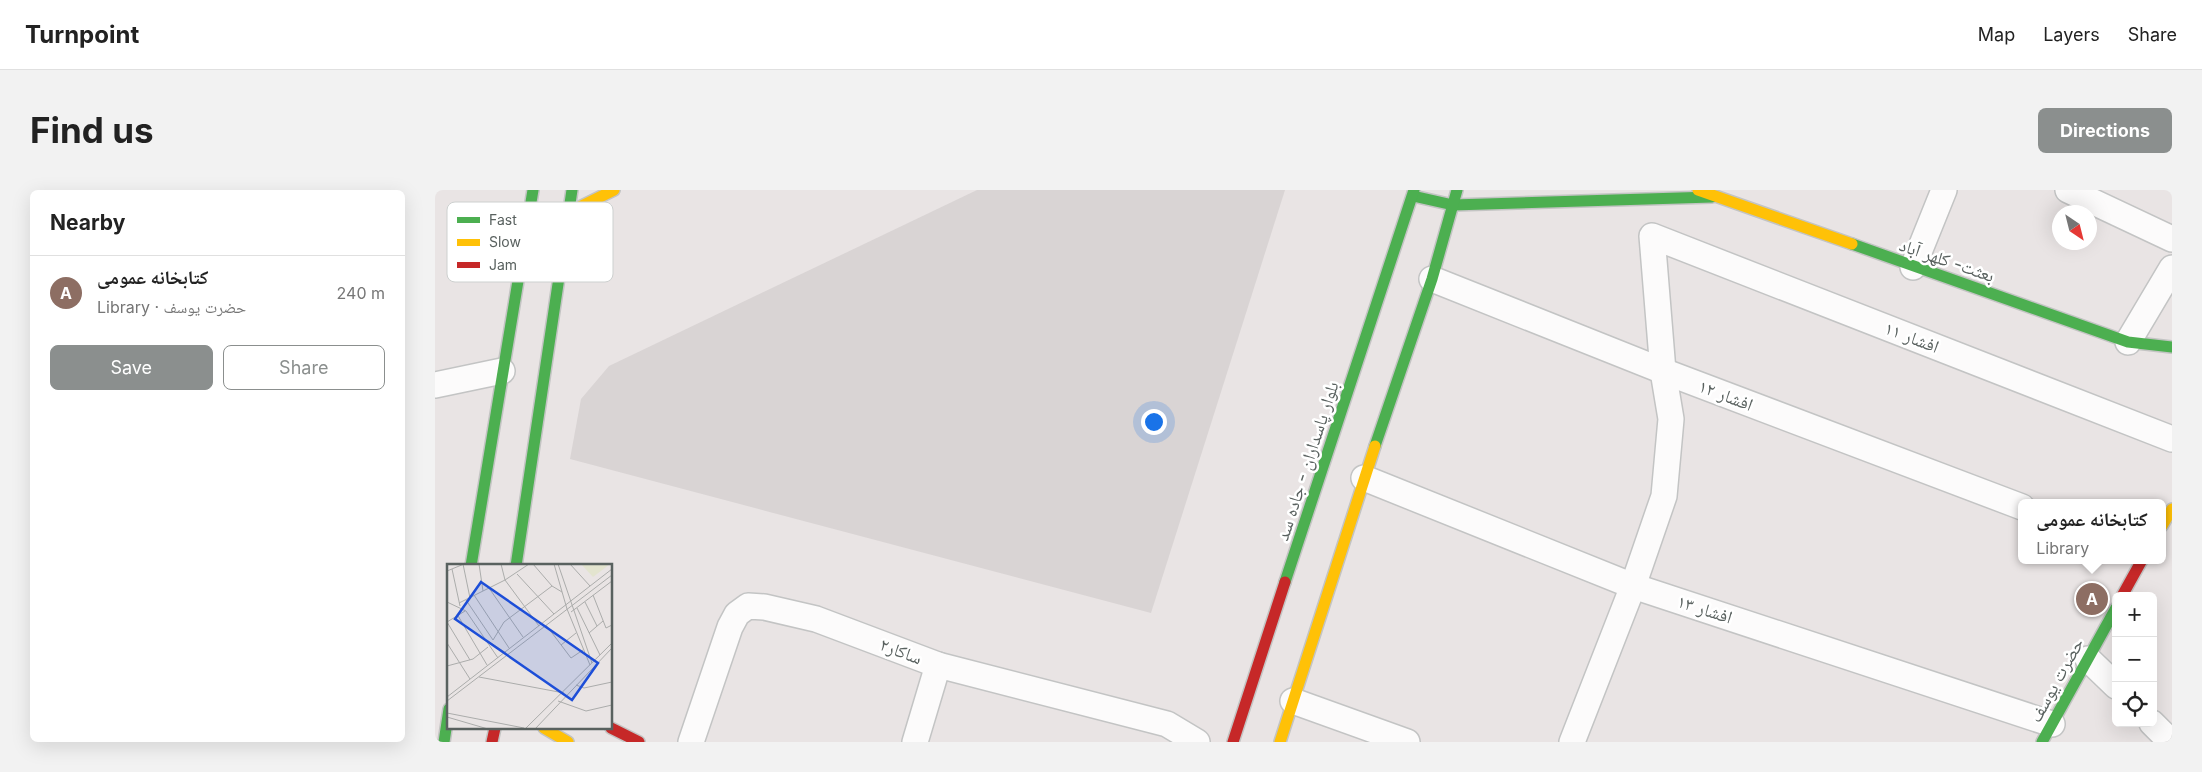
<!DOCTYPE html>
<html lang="en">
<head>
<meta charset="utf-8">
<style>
	body { margin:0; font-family:Inter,"Noto Naskh Arabic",sans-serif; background:#f2f2f2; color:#222 }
	.controls { position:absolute; right:15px; bottom:15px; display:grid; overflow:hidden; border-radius:8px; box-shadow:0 5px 20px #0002 }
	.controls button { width:45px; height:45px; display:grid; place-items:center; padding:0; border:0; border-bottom:1px solid #e0e0e0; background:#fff; color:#222; font:25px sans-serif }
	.compass { position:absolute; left:1617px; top:15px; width:45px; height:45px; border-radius:50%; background:#fff; box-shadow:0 5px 20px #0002; rotate:145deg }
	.you { position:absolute; left:718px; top:231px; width:18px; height:18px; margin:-12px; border:4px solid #fff; border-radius:50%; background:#1a73e8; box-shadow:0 0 0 8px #1a73e833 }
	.badge { display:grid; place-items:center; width:32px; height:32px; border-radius:50%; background:#8b8f8e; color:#fff; font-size:16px; font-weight:700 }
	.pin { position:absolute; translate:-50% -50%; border:2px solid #fff; box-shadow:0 1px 5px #0006 }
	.popup { position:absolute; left:1583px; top:309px; width:148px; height:65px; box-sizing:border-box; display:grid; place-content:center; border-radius:8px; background:#fff; filter:drop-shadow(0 1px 4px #0005); font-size:16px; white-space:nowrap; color:#767676 }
	.popup b { font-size:19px; color:#222 }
	.popup::after { content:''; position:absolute; left:50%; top:100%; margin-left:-10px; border:10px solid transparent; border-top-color:#fff }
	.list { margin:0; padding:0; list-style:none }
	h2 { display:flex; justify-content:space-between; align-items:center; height:65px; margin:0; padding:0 20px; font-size:21px }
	h2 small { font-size:16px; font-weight:400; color:#767676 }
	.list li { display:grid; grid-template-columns:32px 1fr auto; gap:15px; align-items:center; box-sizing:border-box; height:75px; padding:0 20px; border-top:1px solid #e0e0e0 }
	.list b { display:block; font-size:19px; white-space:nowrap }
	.list p { margin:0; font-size:16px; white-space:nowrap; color:#767676 }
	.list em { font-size:16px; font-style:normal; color:#767676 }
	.actions { display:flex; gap:10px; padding:15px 20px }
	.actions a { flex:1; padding:11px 0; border:1px solid #8b8f8e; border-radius:8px; text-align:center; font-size:18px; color:#8b8f8e }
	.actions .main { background:#8b8f8e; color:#fff }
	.icon { flex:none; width:28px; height:28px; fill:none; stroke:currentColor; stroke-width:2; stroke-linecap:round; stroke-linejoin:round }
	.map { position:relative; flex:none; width:1737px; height:552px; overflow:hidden; border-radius:8px }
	header { display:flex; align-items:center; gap:30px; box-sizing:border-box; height:70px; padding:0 25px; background:#fff; border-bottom:1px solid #e0e0e0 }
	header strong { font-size:24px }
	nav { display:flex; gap:28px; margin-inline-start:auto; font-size:18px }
	.intro { display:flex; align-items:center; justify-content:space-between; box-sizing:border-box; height:120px; padding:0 30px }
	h1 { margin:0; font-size:35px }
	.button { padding:12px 22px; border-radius:8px; background:#8b8f8e; color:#fff; font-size:18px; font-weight:700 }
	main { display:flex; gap:30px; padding:0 30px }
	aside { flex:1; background:#fff; border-radius:8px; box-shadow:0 5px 20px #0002 }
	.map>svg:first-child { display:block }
</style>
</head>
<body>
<header>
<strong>Turnpoint</strong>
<nav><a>Map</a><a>Layers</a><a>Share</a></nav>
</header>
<div class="intro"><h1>Find us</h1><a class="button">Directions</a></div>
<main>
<aside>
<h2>Nearby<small></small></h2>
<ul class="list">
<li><span class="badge" style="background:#8d6e63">A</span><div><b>کتابخانه عمومی</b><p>Library · حضرت یوسف</p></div><em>240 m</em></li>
</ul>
<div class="actions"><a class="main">Save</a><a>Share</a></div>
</aside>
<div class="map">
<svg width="1737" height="552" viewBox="0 0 1737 552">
	<rect width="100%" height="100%" fill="#e9e4e4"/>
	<path fill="#d9d4d4" d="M542 0H850L716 423 135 269 146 209 174 176Z"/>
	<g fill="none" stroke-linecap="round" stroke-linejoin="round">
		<g stroke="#c3c4c4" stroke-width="28">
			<g id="street">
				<path d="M1633 0 1737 49"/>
				<path d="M1478 77 1509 0"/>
				<path d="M997 89 1228 181 1587 317"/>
				<path d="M1693 152 1737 78"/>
				<path d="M0 195 67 181"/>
				<path d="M929 288 1198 396 1617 534"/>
				<path d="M1653 469 1681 496"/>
				<path d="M858 511 972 552"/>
				<path d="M1717 533 1736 552"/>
				<path d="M256 552 295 437 302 424 313 416 329 417 381 429 503 475 732 534 762 552"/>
				<path d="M480 552 503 475"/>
				<path d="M1137 552 1198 396 1229 306 1236 229 1228 181 1217 46 1737 249"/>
			</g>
		</g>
		<g stroke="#c3c4c3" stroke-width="14">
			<g id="fast">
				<path d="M978 6 1018 15 1277 7"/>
				<path d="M1417 54 1693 152 1737 157"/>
				<path d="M940 256 997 89 1022 0"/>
				<path d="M36 376 98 0"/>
				<path d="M81 376 137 0"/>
				<path d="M850 392 979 0"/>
				<path d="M9 552 14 519"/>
				<path d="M1607 552 1681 418"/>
			</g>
		</g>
		<g stroke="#c3c4c3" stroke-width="14">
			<g id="slow">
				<path d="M1263 0 1417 54"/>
				<path d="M90 44 179 0"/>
				<path d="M1727 336 1737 319"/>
				<path d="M109 538 133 552"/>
				<path d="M845 552 940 256"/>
			</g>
		</g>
		<g stroke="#c3c4c3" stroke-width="14">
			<g id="jam">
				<path d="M1687 406 1707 370"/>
				<path d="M176 538 204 552"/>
				<path d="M57 552 60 538"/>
				<path d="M798 552 850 392"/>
			</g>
		</g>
		<use href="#street" stroke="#fcfbfb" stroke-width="25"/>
		<use href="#fast" stroke="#4caf50" stroke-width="11"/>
		<use href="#slow" stroke="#ffc107" stroke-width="11"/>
		<use href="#jam" stroke="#c62828" stroke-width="11"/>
	</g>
	<g text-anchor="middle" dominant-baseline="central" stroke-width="5" stroke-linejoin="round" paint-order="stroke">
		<g font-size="18" fill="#59615f" stroke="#fff">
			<text transform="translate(1512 70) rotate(19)">بعثت- کلهر آباد</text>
			<text transform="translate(1477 147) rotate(21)">افشار ۱۱</text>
			<text transform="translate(1291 205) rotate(21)">افشار ۱۲</text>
			<text transform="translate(872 271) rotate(-72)">بلوار پاسداران - جاده سد</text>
			<text transform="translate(1270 419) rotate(18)">افشار ۱۳</text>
			<text transform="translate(466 461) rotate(21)">ساکار۲</text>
			<text transform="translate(1621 490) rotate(-61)">حضرت یوسف</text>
		</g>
	</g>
	<g transform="translate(12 374)">
		<rect width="165" height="165" fill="#e9e4e4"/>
		<path d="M134 0H163L146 13Z" fill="#e3e4cf"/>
		<path fill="none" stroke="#abacab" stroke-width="1" d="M16 0 23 34M32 0 36 27M54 0 58 16 92 62M86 0 105 22M107 0 120 45 143 101M111 0 145 99M123 0 143 22M5 5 13 42M0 7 17 0M70 10 107 50M42 24 76 73M27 31 62 84M146 31 159 64 165 61M19 36 46 76 57 58 105 22 115 28M0 38 19 47 51 94M138 38 150 62M12 39 58 16 82 0M130 44 153 91M124 48 165 17M10 50 40 101M0 58 23 96M0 58 18 47M99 61 124 94 136 86M142 69 156 57M41 77 59 89M0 79 23 115M114 81 129 69M0 102 26 95 41 83M32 113 117 129M129 121 137 124 165 118M0 133 165 5M0 137 165 11M111 137 139 147 165 141M0 149 77 164M0 153 41 165M79 164 165 79M88 165 165 84"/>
		<path fill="#1d4ed8" fill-opacity="0.15" stroke="#1d4ed8" stroke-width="2.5" d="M34 18 151 99 125 136 8 55Z"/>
		<rect width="165" height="165" fill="none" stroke="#59615f" stroke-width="2.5"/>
	</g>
	<rect x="12" y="12" width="166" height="80" rx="8" fill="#fff" stroke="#cdd0cf" stroke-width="1"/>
	<rect x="22" y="27" width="23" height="6" fill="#4caf50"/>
	<rect x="22" y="49" width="23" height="7" fill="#ffc107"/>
	<rect x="22" y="72" width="23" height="6" fill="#c62828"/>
	<g font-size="14" fill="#59615f">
		<text x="54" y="35">Fast</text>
		<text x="54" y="57">Slow</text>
		<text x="54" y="80">Jam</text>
	</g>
</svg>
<div class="controls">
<button>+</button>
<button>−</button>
<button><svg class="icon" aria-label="locate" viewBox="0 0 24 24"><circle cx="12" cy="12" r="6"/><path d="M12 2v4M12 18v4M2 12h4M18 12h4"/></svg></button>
</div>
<svg class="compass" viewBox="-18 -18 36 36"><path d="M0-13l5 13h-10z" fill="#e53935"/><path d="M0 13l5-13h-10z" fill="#767676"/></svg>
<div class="you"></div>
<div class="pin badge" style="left:1657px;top:409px;background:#8d6e63">A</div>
<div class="popup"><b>کتابخانه عمومی</b>Library</div>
</div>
</main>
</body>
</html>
